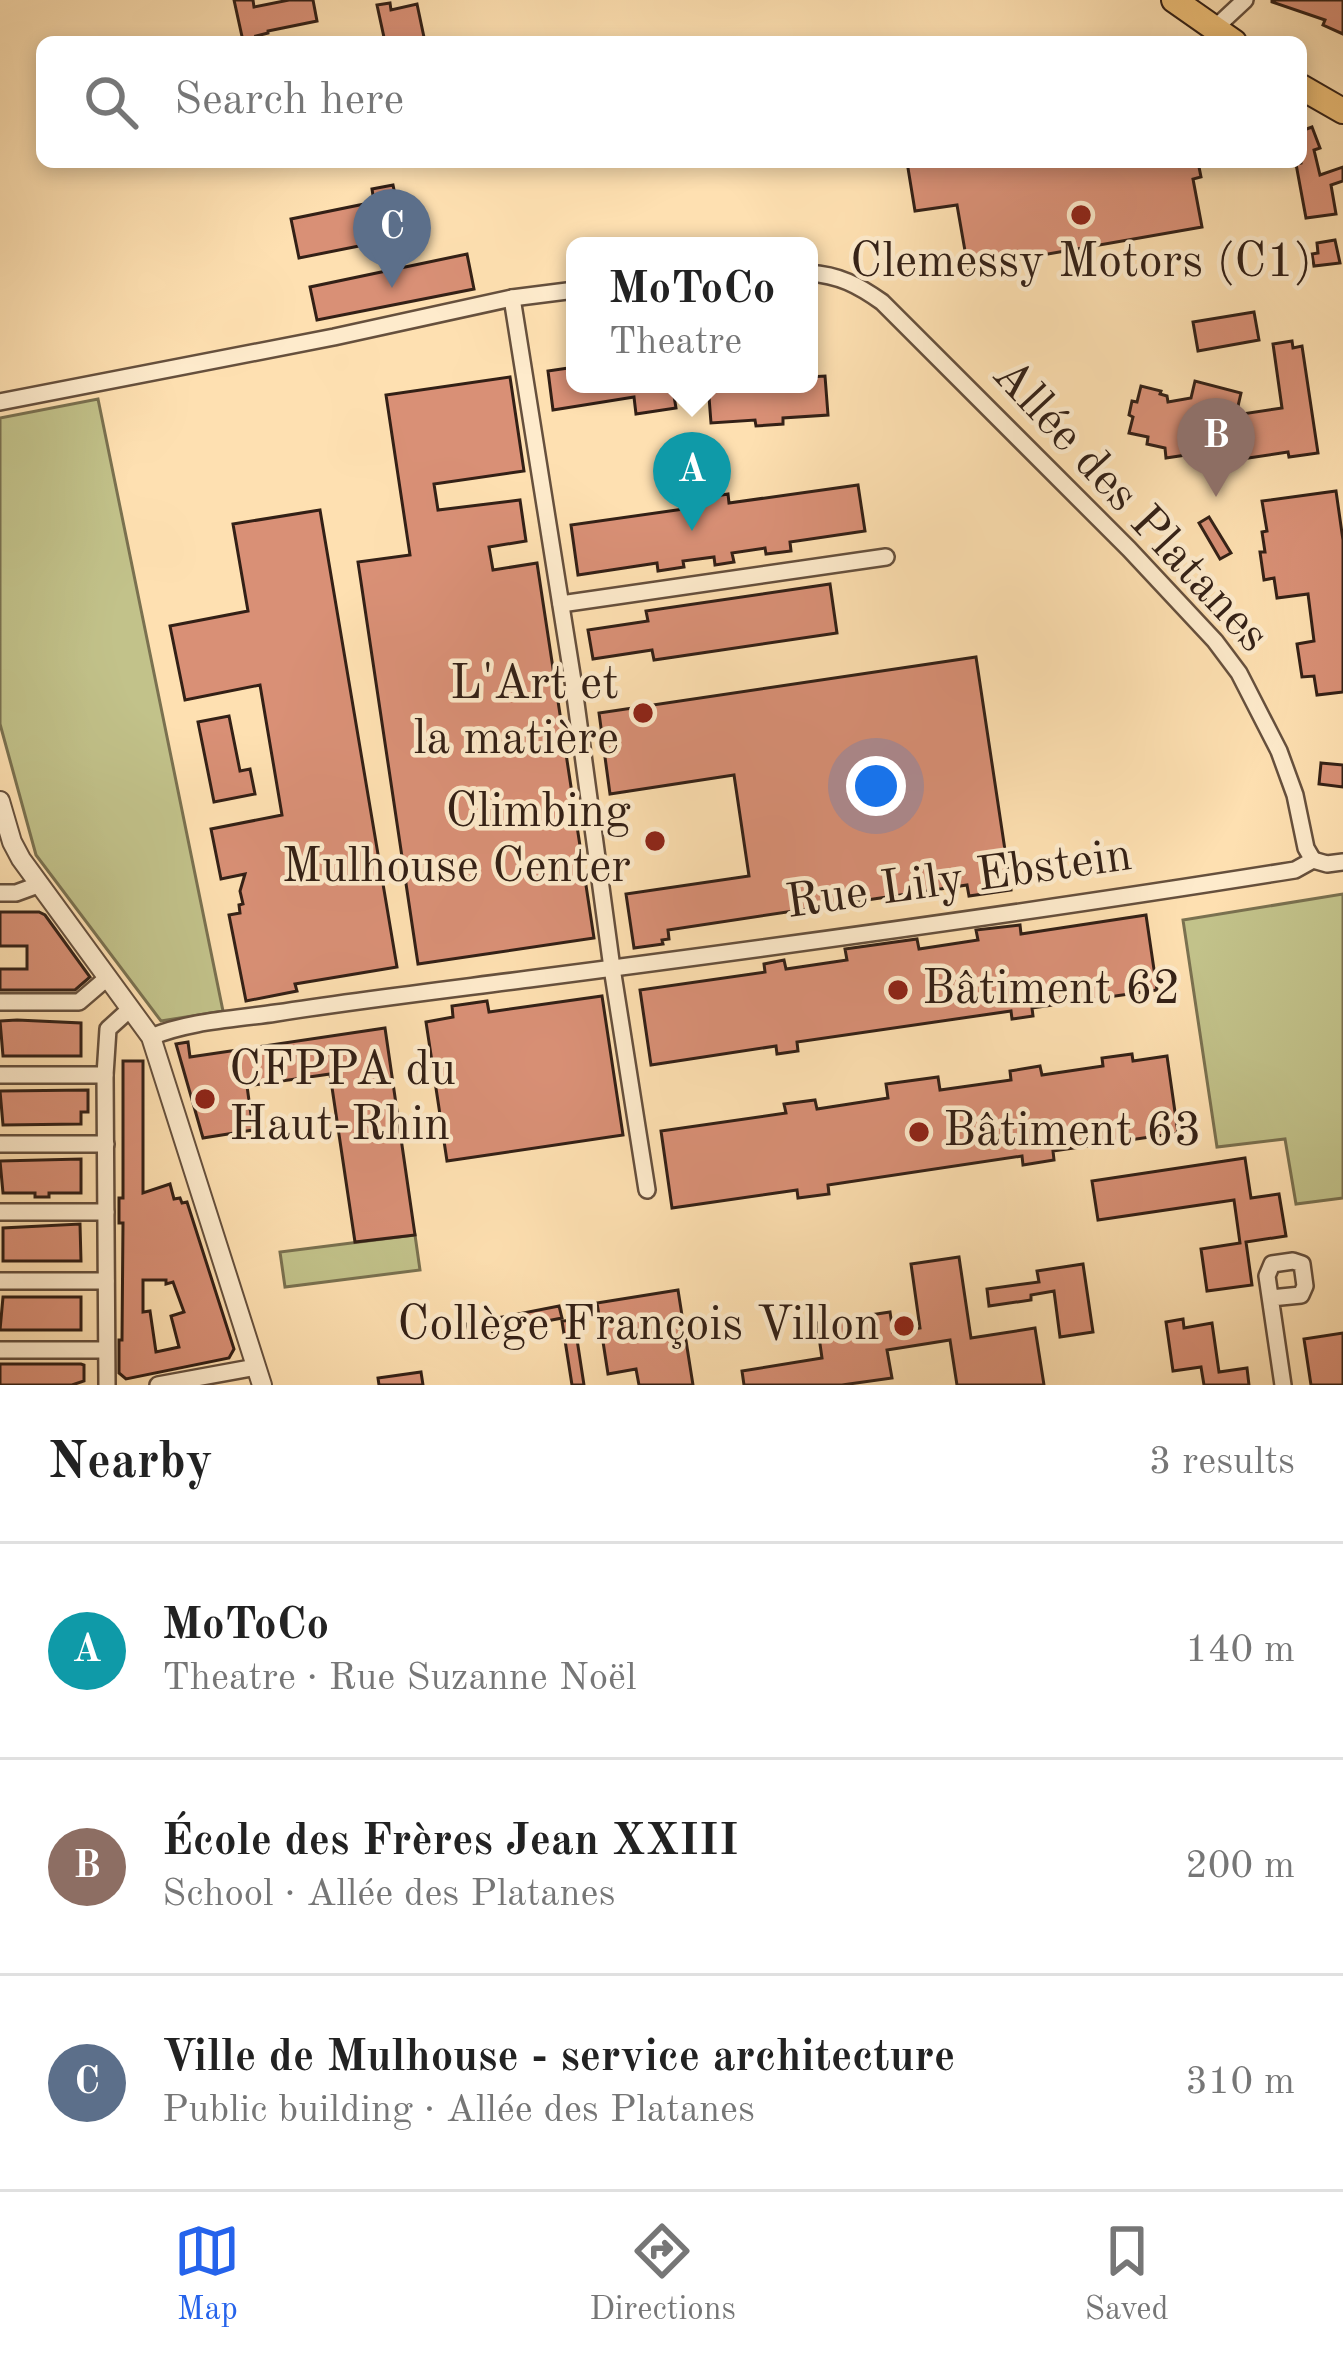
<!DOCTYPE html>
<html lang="en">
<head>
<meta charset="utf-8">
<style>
	body { margin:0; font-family:"Old Standard TT",serif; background:#f2f2f2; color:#222 }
	.you { position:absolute; left:876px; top:786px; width:42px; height:42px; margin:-30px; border:9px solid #fff; border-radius:50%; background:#1a73e8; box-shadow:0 0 0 18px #1a73e833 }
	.badge { display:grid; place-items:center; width:78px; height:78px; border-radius:50%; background:#2563eb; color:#fff; font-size:39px; font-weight:700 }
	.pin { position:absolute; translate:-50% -99px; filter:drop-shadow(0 3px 6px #0008) }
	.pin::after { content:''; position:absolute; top:63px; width:42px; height:36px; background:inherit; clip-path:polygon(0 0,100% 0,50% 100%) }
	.popup { position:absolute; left:566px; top:237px; width:252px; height:156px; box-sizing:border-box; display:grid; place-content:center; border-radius:18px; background:#fff; filter:drop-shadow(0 3px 9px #0005); font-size:39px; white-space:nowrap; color:#767676 }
	.popup b { font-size:45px; color:#222 }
	.popup::after { content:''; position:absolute; left:50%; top:100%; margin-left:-24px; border:24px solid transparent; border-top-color:#fff }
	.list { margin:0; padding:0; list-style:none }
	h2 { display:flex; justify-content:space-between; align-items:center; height:156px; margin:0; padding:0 48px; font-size:51px }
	h2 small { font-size:39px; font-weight:400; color:#767676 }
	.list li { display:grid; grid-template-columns:78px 1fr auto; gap:36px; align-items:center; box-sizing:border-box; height:216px; padding:0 48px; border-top:3px solid #e0e0e0 }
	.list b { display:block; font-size:45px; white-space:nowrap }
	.list p { margin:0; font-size:39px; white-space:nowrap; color:#767676 }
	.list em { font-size:39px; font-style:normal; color:#767676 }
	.icon { flex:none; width:66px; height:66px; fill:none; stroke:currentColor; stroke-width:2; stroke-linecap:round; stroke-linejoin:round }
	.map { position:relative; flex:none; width:1343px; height:1385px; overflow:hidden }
	.search { position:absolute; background:#fff; box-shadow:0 6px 18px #0003; left:36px; right:36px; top:36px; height:132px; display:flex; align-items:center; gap:30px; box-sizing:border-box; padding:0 42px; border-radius:18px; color:#767676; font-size:45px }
	.sheet { height:804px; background:#fff }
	nav { display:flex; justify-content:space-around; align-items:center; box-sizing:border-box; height:168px; border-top:3px solid #e0e0e0; background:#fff; font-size:33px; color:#767676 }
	nav a { display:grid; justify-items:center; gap:6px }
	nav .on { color:#2563eb }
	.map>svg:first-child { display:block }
</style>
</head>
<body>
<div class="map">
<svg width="1343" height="1385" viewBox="0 0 1343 1385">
	<rect width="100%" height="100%" fill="#fee0b1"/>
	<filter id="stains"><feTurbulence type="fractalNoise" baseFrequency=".00167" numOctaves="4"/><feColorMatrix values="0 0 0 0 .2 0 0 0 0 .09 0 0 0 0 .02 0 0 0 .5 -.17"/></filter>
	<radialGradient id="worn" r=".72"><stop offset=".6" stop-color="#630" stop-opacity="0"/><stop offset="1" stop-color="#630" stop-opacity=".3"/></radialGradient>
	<g fill="#c2c28a" stroke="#7a7150" stroke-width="3">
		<path d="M98 399 223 1011 161 1021 36 855 0 724V418Z"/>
		<path d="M1343 894V1198L1296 1204 1285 1139 1217 1147 1183 920Z"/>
		<path d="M415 1235 420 1270 285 1287 280 1252Z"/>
	</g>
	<g fill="#d99076" stroke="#332016" stroke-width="3" fill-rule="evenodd">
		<path d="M234 0H253L254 7 289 0H313L317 21 268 31V33L256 36 257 38 243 41Z"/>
		<path d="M1272 0H1343V34L1323 25 1325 20 1272 2Z"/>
		<path d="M390 3 391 10 417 4 425 42H385L377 5Z"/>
		<path d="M1312 127 1320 148 1314 150 1320 175 1343 167V181L1331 185 1336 214 1306 218 1296 164 1301 163V131Z"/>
		<path d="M907 162H1198L1201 177 1193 179 1202 227 968 268 957 205 915 211Z"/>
		<path d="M393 185 404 237 299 258 291 219 374 202 372 189Z"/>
		<path d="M1335 240 1340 263 1314 266 1312 254 1318 253 1317 243Z"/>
		<path d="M467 254 474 289 317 320 310 287Z"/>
		<path d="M1254 312 1259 340 1198 351 1193 322Z"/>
		<path d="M1292 341 1293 348 1302 346 1318 453 1289 457 1288 452 1208 464 1206 452 1166 458 1165 448 1147 444 1148 437 1129 433 1133 417 1129 415 1132 401 1137 402 1141 386 1161 391 1160 394 1167 396 1168 402 1191 398 1195 381 1241 393 1236 415 1282 408 1273 344Z"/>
		<path d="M575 367V384H672L676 408 636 414 634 397 553 410 548 371Z"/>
		<path d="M825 376 828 415 783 418V424L756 426 755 420 711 423 708 384H809V377Z"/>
		<path d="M510 377 524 471 434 484 438 510 520 500 526 541 489 547 493 570 537 563 594 938 418 964 358 562 410 555 386 395Z"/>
		<path d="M858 485 865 531 790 542 791 551 766 554 765 548 732 553 734 562 715 565 714 557 683 561 684 567 658 571 657 563 578 575 571 525 698 507 697 499 728 494 729 503Z"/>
		<path d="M1336 491 1343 540V692L1317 695 1314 676 1302 677 1297 644 1314 641 1308 594 1277 598 1274 578 1264 580 1260 552H1265L1262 532 1267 531 1262 501Z"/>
		<path d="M320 510 397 967 295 984 297 991 246 1001 229 915 240 913 239 905 243 904 240 891 245 874 221 879 211 829 282 815 260 685 185 700 170 626 248 611 233 524Z"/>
		<path d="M1209 517 1231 553 1220 559 1199 523Z"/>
		<path d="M830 584 837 633 654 660 652 650 593 659 588 630 648 621 646 611Z"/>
		<path d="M976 657 1011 890 969 896 967 885 668 930 669 939 662 940 663 944 634 948 626 894 749 876 734 775 610 794 599 713Z"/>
		<path d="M229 716 240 771 250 769 255 794 214 802 198 722Z"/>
		<path d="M1321 763 1343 765V787L1319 784Z"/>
		<path d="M0 912H39L45 915 90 977 75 990H0V969H27V946H0Z"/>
		<path d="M1146 915 1157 990 1032 1008 1033 1016 1012 1019 1011 1011 797 1042 798 1051 777 1054 776 1046 651 1065 640 990 765 972 764 964 784 960 786 969 847 960 845 949 917 939 919 949 978 940 976 930 1020 925 1021 934Z"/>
		<path d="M602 996 623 1135 447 1161 426 1022 453 1017 452 1006 487 1001 489 1012Z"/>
		<path d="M17 1020 81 1023V1056H3L0 1021Z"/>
		<path d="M385 1028 415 1235 355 1242 330 1074 247 1086 253 1130 203 1138 176 1044 188 1042 190 1057Z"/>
		<path d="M1132 1054 1133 1061 1167 1056 1178 1133 1053 1151 1054 1160 1023 1165 1022 1156 828 1185 829 1194 798 1198 797 1190 672 1208 661 1131 786 1113 784 1104 815 1100 817 1109 888 1098 886 1084 938 1077 940 1090 1011 1080 1010 1071 1040 1066 1042 1075 1103 1066 1102 1058Z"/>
		<path d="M123 1061H143V1193L170 1184 174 1199 180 1198 182 1203 187 1202 234 1349 229 1358 126 1379 119 1373V1340H122L123 1223H119V1198H123ZM143 1280H166V1284L173 1282 184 1312 171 1316 179 1347 156 1352 150 1311 143 1312Z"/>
		<path d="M88 1090V1112H81V1124L3 1125 0 1091Z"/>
		<path d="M1245 1158 1251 1198 1279 1194 1286 1236 1246 1242 1252 1285 1207 1291 1201 1249 1240 1243 1234 1200 1098 1220 1092 1181Z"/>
		<path d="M81 1159V1193H49V1197H35V1193H3L0 1161Z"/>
		<path d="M80 1224 81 1261H3V1228Z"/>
		<path d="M959 1257 971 1338 1035 1328 1044 1385H957L950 1340 887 1350 892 1378 842 1385H744L742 1371 822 1358 817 1323 890 1312 893 1332 920 1328 911 1264Z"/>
		<path d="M1083 1264 1093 1332 1060 1337 1054 1291 1031 1295V1300L989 1306 987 1289 1039 1282 1037 1271Z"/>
		<path d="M678 1290 693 1385H639L636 1369 608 1374 597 1303Z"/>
		<path d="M3 1297H81V1330H0Z"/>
		<path d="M559 1306 562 1318 470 1336 467 1324Z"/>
		<path d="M1183 1319 1184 1328 1212 1323 1219 1372 1247 1368 1249 1385H1204L1201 1367 1173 1371 1166 1322Z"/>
		<path d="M574 1320 584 1385H572L562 1321Z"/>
		<path d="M1343 1333V1385H1311L1304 1339Z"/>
		<path d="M0 1364H81L84 1365V1381L72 1385H0Z"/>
		<path d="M421 1372 423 1385H379L378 1378Z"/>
	</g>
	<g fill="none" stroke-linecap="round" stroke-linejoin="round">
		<g stroke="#66503d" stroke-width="20">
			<g id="minor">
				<path d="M1215 28 1245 0"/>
				<path d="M809 273C839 275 858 285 882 302L1129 549 1215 641 1239 673 1279 751 1295 795 1306 848 1313 860"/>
				<path d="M512 298 573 681 612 968 647 1190"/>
				<path d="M0 402 334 337 512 298 575 290"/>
				<path d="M561 604 886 557"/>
				<path d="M1313 860 1327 864 1343 862"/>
				<path d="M0 893H16L38 885"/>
				<path d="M0 1002H79L107 978"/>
				<path d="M151 1037C189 1021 236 1019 276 1013 360 1000 444 990 529 979 784 946 1040 911 1295 870L1313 860"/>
				<path d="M0 1075H105"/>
				<path d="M0 1144H106"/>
				<path d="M0 1212H106"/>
				<path d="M0 1281H106"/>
				<path d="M1271 1298 1301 1295 1305 1286 1302 1264 1293 1261 1272 1264 1267 1276 1283 1385"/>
				<path d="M0 1350H106"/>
				<path d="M107 1385 105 1075 108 1029 130 1009"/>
				<path d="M158 1385 256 1367"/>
			</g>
		</g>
		<g stroke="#66503d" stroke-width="22">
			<path id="tertiary" d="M0 801 12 842 21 859 151 1037 262 1385"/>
		</g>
		<g stroke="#332016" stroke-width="28">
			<g id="primary">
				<path d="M1174 0 1234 42"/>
				<path d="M1301 87 1343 111"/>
			</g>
		</g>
		<use href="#minor" stroke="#feebcc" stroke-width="15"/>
		<use href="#tertiary" stroke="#feebcc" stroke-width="18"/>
		<use href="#primary" stroke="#efc078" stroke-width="24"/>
	</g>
	<g fill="#8f2418" stroke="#feebcc" stroke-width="4.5">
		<circle cx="1081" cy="215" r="12"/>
		<circle cx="643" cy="713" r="12"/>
		<circle cx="655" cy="841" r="12"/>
		<circle cx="898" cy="990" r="12"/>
		<circle cx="205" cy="1099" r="12"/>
		<circle cx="919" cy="1132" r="12"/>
		<circle cx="904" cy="1326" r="12"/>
	</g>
	<g text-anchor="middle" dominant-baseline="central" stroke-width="9" stroke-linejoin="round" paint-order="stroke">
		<g font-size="48" fill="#332016" stroke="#feebcc" text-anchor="end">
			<text x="1081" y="263" text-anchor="middle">Clemessy Motors (C1)</text>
			<text x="619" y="685">L'Art et<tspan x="619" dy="55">la matière</tspan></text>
			<text x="631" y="813">Climbing<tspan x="631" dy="55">Mulhouse Center</tspan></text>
			<text x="922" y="990" text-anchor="start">Bâtiment 62</text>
			<text x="229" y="1071" text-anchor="start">CFPPA du<tspan x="229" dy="55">Haut-Rhin</tspan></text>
			<text x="943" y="1132" text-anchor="start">Bâtiment 63</text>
			<text x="880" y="1326">Collège François Villon</text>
		</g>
		<g font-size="48" fill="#332016" stroke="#feebcc">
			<text transform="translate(1130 506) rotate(47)">Allée des Platanes</text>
			<text transform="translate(959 880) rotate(-8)">Rue Lily Ebstein</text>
		</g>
	</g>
	<rect width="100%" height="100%" filter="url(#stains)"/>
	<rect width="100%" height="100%" fill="url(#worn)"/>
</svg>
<div class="you"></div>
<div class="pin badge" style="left:692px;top:531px;background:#0f9aa8">A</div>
<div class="popup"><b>MoToCo</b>Theatre</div>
<div class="pin badge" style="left:1216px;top:497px;background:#8d6e63">B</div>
<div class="pin badge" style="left:392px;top:288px;background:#5c6f8a">C</div>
<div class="search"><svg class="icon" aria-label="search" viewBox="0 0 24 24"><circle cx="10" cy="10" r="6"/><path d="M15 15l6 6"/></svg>Search here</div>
</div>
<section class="sheet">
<h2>Nearby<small>3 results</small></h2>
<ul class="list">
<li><span class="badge" style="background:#0f9aa8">A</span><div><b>MoToCo</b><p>Theatre · Rue Suzanne Noël</p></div><em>140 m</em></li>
<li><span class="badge" style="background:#8d6e63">B</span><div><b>École des Frères Jean XXIII</b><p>School · Allée des Platanes</p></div><em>200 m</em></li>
<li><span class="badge" style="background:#5c6f8a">C</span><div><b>Ville de Mulhouse - service architecture</b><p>Public building · Allée des Platanes</p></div><em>310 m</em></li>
</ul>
</section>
<nav>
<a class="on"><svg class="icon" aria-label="map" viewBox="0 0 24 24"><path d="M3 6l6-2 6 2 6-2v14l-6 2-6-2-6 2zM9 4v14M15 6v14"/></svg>Map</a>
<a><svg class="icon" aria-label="directions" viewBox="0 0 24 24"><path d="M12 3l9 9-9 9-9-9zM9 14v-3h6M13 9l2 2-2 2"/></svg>Directions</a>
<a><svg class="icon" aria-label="saved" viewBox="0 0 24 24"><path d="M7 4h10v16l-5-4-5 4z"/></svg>Saved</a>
</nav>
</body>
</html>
